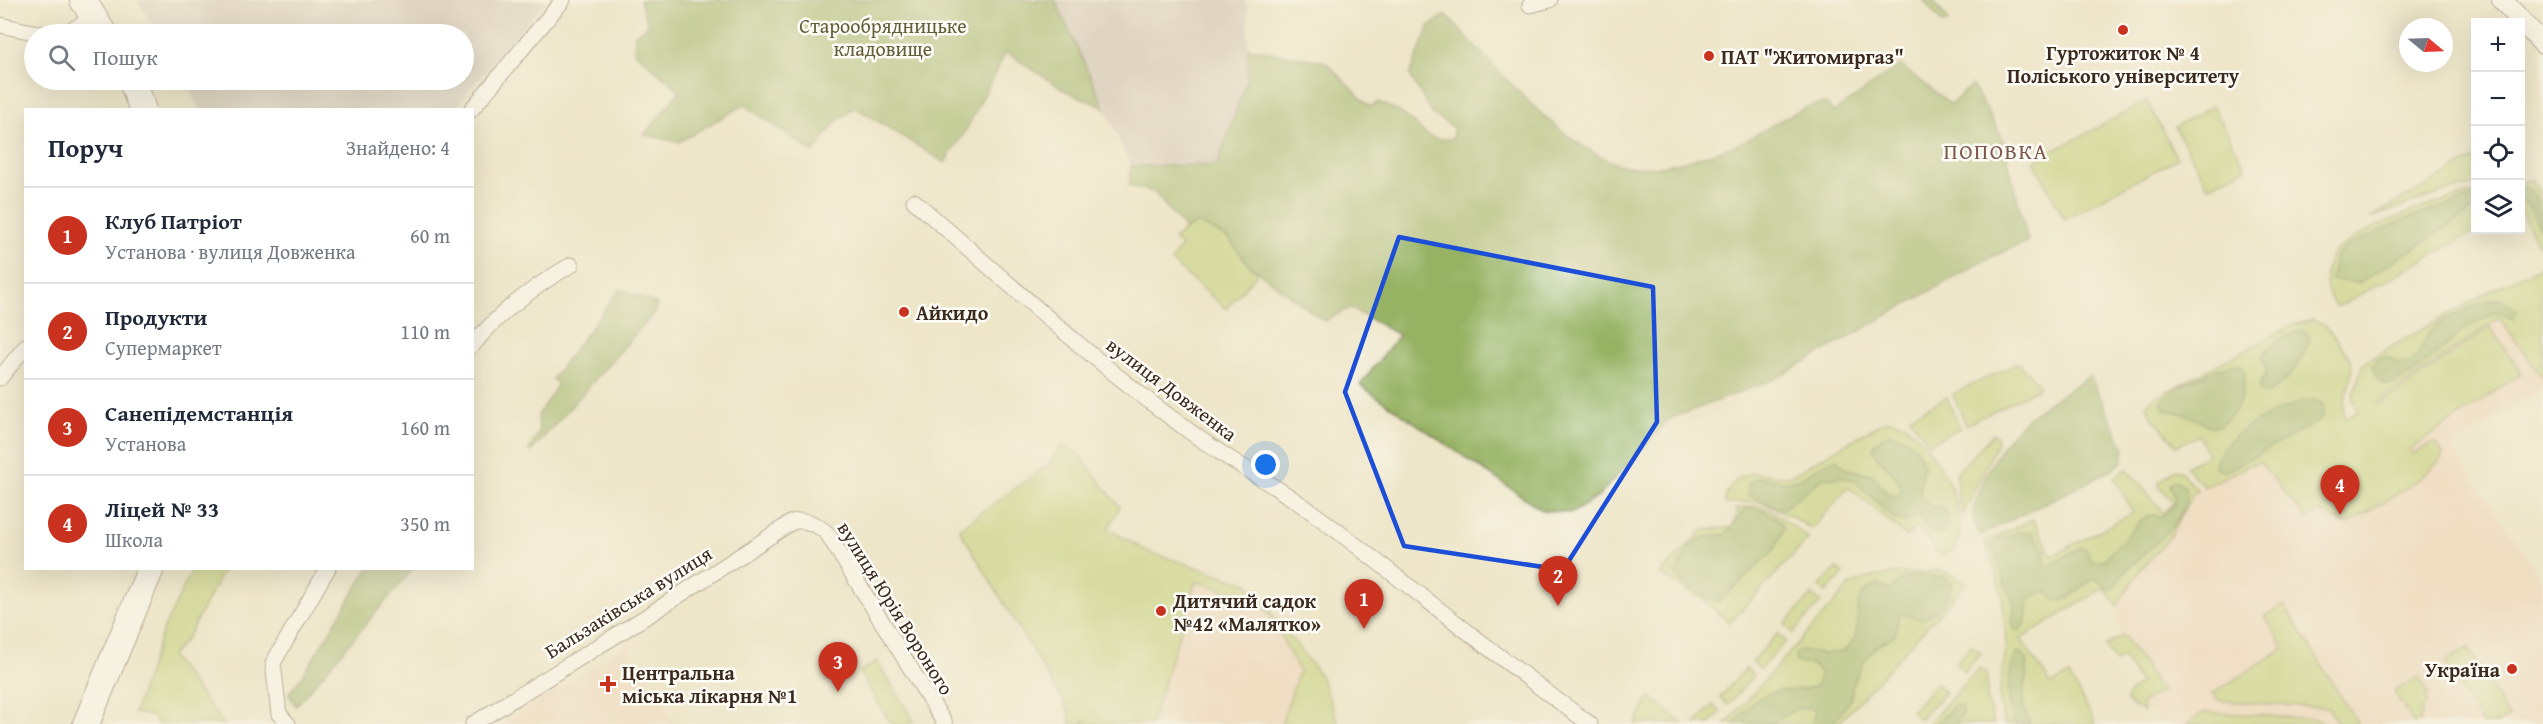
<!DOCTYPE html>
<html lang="uk">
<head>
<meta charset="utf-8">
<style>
	body { margin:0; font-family:"Gentium Book Plus",serif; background:#f2f2f3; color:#1f2937 }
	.controls { position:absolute; right:18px; top:18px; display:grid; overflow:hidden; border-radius:0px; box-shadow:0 6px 24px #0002 }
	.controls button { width:54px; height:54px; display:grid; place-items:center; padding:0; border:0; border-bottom:2px solid #e0e1e3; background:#fff; color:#1f2937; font:30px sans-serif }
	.compass { position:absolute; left:2399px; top:18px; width:54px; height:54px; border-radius:50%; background:#fff; box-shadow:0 6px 24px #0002; rotate:109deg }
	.you { position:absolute; left:1266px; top:465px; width:21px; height:21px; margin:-15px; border:4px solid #fff; border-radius:50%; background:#1a73e8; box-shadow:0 0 0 9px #1a73e833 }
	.badge { display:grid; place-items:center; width:39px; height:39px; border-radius:50%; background:#c8321e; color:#fff; font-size:20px; font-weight:700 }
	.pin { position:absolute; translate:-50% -50px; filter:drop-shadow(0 2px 3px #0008) }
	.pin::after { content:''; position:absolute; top:32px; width:21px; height:18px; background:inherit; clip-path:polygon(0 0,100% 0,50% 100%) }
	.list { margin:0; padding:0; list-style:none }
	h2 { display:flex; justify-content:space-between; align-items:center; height:78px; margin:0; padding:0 24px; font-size:26px }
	h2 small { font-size:20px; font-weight:400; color:#747a83 }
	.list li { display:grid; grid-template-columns:39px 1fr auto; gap:18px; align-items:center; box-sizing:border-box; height:96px; padding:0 24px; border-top:2px solid #e0e1e3 }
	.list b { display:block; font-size:22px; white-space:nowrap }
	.list p { margin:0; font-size:20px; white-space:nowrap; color:#747a83 }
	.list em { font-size:20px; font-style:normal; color:#747a83 }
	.icon { flex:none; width:33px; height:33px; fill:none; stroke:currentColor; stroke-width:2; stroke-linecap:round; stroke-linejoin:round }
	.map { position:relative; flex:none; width:2543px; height:724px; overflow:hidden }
	.search { position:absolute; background:#fff; box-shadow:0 6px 24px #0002; left:24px; top:24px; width:450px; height:66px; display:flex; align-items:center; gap:15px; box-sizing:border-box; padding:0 21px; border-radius:33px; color:#747a83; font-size:22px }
	.panel { position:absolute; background:#fff; box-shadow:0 6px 24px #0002; left:24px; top:108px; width:450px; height:462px; border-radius:0px }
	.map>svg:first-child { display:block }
</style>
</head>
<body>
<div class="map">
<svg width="2543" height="724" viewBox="0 0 2543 724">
	<rect width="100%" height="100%" fill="#fdfcf7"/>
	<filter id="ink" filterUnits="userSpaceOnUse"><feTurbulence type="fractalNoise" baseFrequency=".0167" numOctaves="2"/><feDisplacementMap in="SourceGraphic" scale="12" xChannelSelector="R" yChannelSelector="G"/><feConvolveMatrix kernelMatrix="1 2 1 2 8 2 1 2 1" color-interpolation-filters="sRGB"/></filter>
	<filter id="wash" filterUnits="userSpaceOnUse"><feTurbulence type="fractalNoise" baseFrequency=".008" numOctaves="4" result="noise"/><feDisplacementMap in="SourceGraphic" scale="24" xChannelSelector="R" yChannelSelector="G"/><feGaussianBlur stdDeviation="1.35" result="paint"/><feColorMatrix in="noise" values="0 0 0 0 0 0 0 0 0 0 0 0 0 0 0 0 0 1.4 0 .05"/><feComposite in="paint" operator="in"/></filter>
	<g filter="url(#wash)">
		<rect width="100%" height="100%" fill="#eee6c9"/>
		<g fill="#f1d5bd">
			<path d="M2499 318 2543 378V388L2456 445 2453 450 2543 580V724H2162L2152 713 2143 711 2140 704 2162 690 2118 627 2117 606 2140 570 2169 538 2194 492 2384 399Z"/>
			<path d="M1056 499 1149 552 1249 584 1320 675 1339 724H1083L1094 715Z"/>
			<path d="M627 644 675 724H504Z"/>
		</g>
		<g fill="#cec1ba">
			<path d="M137 0H546L454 109 200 110 184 80H464V34H160Z"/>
			<path d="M1055 0H1244L1248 8V77L1217 165 1131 166Z"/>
		</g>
		<g fill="#bdcf72" stroke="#7c7c48" stroke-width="1.5">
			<path d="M2147 101 2177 159 2064 219 2034 161Z"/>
			<path d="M2213 106 2246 168 2208 187 2175 127Z"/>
			<path d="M2475 158V185L2441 193 2370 218Z"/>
			<path d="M2532 180C2543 190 2543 223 2543 240L2538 244 2521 213 2520 181Z"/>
			<path d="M2475 193 2476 230H2478L2340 306H2335C2323 288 2322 271 2333 252 2374 222 2427 204 2475 193Z"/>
			<path d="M1198 223 1228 238 1249 265 1258 272 1226 309 1171 261 1181 246 1174 239 1185 229Z"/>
			<path d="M2543 265C2543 278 2539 315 2543 324V378L2499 318 2377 403 2379 405 2490 327 2522 373 2410 450 2412 454 2432 444H2437L2443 454C2440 472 2368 511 2350 523H2342L2320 511 2306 519 2259 461 2204 487 2186 467 2208 455 2199 435 2177 446 2153 418 2146 406 2150 400 2293 325 2312 320 2324 324C2332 335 2348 350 2351 363 2356 382 2339 399 2345 419L2358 412 2352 399 2363 363 2490 291Z"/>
			<path d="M2016 364H2020L2039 385 2037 389 1966 425 1953 394Z"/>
			<path d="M1947 397 1960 428 1929 444 1909 417Z"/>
			<path d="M1892 420C1929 427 1977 519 1954 550L1943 555 1935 552 1929 539 1917 528 1906 536 1848 487 1812 529 1783 512 1758 501 1725 504C1724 495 1729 490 1734 483 1753 463 1771 480 1792 475L1885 421Z"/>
			<path d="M1993 434 1997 436V443L1963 515 1959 503 1956 473Z"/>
			<path d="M1061 447 1076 451 1120 507 1108 529 1149 552 1249 584 1320 675 1339 724H1281L1299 671 1263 603 1196 581 1151 724H1083L1088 719 1080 724H1070L1069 711 959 529 1048 465Z"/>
			<path d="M2127 469 2164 513 2174 502 2159 486V482L2175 469 2180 471 2198 490 2194 492 2169 538 2140 570 2117 606 2104 588 2021 639 2051 684 2069 675 2096 724H2004L1999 695 2006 645 2002 593 1985 542 2033 519 2052 556 2133 513 2114 477Z"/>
			<path d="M1756 505 1771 510 1809 538 1730 623 1702 599 1660 574 1703 530 1732 527 1738 512 1735 509Z"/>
			<path d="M193 568 224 569 187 638 171 656 224 724H158L152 716 134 713 163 630Z"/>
			<path d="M1837 568 1844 574 1826 593 1819 587Z"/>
			<path d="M1938 570 1953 575 1966 584 1838 724H1726L1849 586C1877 570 1908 576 1938 570Z"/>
			<path d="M1812 595 1821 602 1793 633 1785 624Z"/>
			<path d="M2284 605 2358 724H2338L2328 708 2223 701 2217 699 2212 694 2284 648 2265 616Z"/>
			<path d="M1778 633 1786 641 1760 669 1752 662Z"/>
			<path d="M2123 635 2162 691 2140 704 2143 711 2131 706 2126 700 2129 693 2140 683 2123 657 2115 662 2105 646Z"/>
			<path d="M1971 645 1981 653 1964 672 1955 663Z"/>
			<path d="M2468 648 2509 717 2497 724H2482L2445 662Z"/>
			<path d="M877 661 914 721 909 724H891L859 672Z"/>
			<path d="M1746 668 1754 675 1728 705 1720 697Z"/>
			<path d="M1979 668 1987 673V701L1994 724H1928Z"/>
			<path d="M2416 678H2419L2429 694 2425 696 2427 703 2422 708V715L2419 717 2421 720 2414 724 2394 692Z"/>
			<path d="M1936 684 1945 692 1920 719 1911 711Z"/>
			<path d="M1650 696 1682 723 1635 724Z"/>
			<path d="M1713 705 1721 712 1710 724H1695Z"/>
			<path d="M2204 712 2317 719 2325 724H2187Z"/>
		</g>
		<g fill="#96b264" stroke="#686e41" stroke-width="1.5">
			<path d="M640 0H1055L1105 108 1064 90 1006 52 965 132 945 163 855 107 833 125 814 153 744 105 679 142 644 135 680 91 634 51 635 34 648 26Z"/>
			<path d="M1923 0H1932L1948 19V23L1943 24Z"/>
			<path d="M1446 15C1489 59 1573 163 1634 167 1661 169 1702 157 1728 148 1762 136 1790 107 1826 103L1834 112 1900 65 1951 104 1972 85 2002 137 2028 241 1987 259 1773 380 1669 419 1598 497 1572 513 1542 510 1360 385 1399 335 1350 308 1324 321 1249 265 1228 238 1198 223 1185 229 1154 192 1129 186 1131 166 1217 165 1248 77V48L1326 62 1370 107 1378 102C1387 106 1397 110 1404 115 1423 128 1425 144 1453 138V127L1432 114 1410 75 1429 26Z"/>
			<path d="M2521 186C2525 187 2530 189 2533 193 2537 198 2543 228 2543 235L2529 206 2521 199Z"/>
			<path d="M2475 196V209L2359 283 2331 280 2335 257 2345 247 2403 220Z"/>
			<path d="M620 289 657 304 654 313 531 452 529 450 539 432 538 415 558 384 552 379Z"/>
			<path d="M2501 298 2517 311 2514 319 2497 312C2488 317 2477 321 2468 327 2453 338 2401 390 2384 384 2376 381 2374 372 2372 365 2391 344 2393 371 2409 363 2422 355 2422 343 2430 332 2440 319 2484 300 2501 298Z"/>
			<path d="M2303 330 2310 337 2309 341C2302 361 2286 386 2266 394L2261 392 2259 385C2266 375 2270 371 2262 359 2267 342 2287 336 2303 330Z"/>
			<path d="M2239 364 2245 373C2242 399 2241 410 2219 426H2209L2185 414 2166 410 2161 402C2170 389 2223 363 2239 364Z"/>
			<path d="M2090 376 2124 447 2122 462 2110 471 1981 535C1968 515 1973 509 1981 488 2004 426 2037 410 2090 376Z"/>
			<path d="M2309 400 2319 401 2323 406V416L2318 422 2225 472 2217 469 2215 465C2220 433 2281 407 2309 400Z"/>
			<path d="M1890 434C1906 435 1921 448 1923 464 1924 478 1911 498 1933 507L1941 506 1945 509C1949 520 1951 528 1940 534L1929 532 1924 522 1916 518 1906 522 1894 519 1855 481 1843 477 1822 479 1784 508 1777 507 1748 495V483C1761 472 1775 483 1790 481 1807 479 1821 461 1837 459L1846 469 1872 474 1887 493 1897 496 1901 492C1902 466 1846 450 1890 434Z"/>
			<path d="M2173 481H2178L2187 489C2188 532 2129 556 2113 589L2109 590 2097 580H2092C2082 585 2071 601 2058 600 2054 600 2049 595 2046 592L2033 596 2028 601C2026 613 2029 621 2020 630H2015L2012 623 2014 605 1992 548 1996 540 2019 532H2031L2045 551V564L2050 566 2080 547 2087 550 2091 561 2098 562 2105 559 2141 520 2151 515 2161 516 2172 508 2176 500 2170 485Z"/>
			<path d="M1751 508C1765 509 1778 516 1784 528L1775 549 1720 601C1709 602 1678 583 1675 573 1684 561 1686 542 1702 538 1711 535 1719 536 1727 533L1745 510Z"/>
			<path d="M368 569H413L296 706 288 694 303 675Z"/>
			<path d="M1944 576 1951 582C1953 599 1936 611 1923 619L1901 614 1898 617 1896 634 1876 647 1865 660 1853 682 1851 699 1832 724H1811L1816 714 1814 709C1794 702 1781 722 1769 724 1758 724 1745 724 1734 724 1750 706 1757 693 1784 690 1795 689 1806 691 1817 685L1821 674C1816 663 1806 665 1796 662L1795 654 1801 650 1821 654 1843 652C1848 647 1853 643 1855 637 1863 615 1847 596 1879 584L1887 590C1896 588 1898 579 1908 577 1920 575 1932 578 1944 576Z"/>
			<path d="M2017 653 2022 654 2028 662C2026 690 2017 696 2030 724H2015C2008 700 2004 677 2017 653Z"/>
			<path d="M1955 705 1961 706C1965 714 1960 718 1954 724H1935Z"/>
		</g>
	</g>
	<g filter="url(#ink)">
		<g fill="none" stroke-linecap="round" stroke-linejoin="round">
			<g stroke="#7a6c5a" stroke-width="17">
				<g id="minor">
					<path d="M1530 5 1550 0"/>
					<path d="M0 25 42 34"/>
					<path d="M65 34 94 17"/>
					<path d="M471 110 563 0"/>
					<path d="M914 201C1002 277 1087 356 1181 425 1225 459 1275 484 1320 518 1411 586 1498 658 1590 724"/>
					<path d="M472 346C498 313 535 286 571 265"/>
					<path d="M0 378 26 346"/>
					<path d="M288 724 279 714 273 663 328 568"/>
					<path d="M473 724 652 613 792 522C805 519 817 524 827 533L945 724"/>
				</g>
			</g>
			<g stroke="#7a6c5a" stroke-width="22">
				<path id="tertiary" d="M2502 0 2543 44"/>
			</g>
			<g stroke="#7a6c5a" stroke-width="28">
				<g id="trunk">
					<path d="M83 0 104 34"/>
					<path d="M131 80 143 110"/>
					<path d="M86 724 151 568"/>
				</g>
			</g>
			<use href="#minor" stroke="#fff" stroke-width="15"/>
			<use href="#tertiary" stroke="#fff" stroke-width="20"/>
			<use href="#trunk" stroke="#fff" stroke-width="26"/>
		</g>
	</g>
	<path d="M0 0H2543V724H0ZM1399 237 1653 287 1657 422 1563 570 1404 546 1345 392Z" fill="#eee6c9" fill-opacity=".55" fill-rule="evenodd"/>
	<path fill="none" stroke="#1d4ed8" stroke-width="4.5" stroke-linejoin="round" d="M1399 237 1653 287 1657 422 1563 570 1404 546 1345 392Z"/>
	<g fill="#c8321e" stroke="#fdfcf7" stroke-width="2">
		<circle cx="2123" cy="30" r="6"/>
		<circle cx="1709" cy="56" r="6"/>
		<circle cx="904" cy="312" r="6"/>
		<circle cx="1161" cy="611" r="6"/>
		<circle cx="2512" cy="669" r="6"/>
		<path d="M605 675h6v6h6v6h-6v6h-6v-6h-6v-6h6z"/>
	</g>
	<g text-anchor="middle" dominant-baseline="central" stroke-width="5" stroke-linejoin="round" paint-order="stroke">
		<g font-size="20" fill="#625c37" stroke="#fdfcf7">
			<text x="883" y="25">Старообрядницьке<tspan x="883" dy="23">кладовище</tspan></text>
		</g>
		<g font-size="20" font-weight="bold" fill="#3b2a1e" stroke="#fdfcf7" text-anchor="start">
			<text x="2123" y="52" text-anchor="middle">Гуртожиток № 4<tspan x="2123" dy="23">Поліського університету</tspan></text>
			<text x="1721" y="56">ПАТ "Житомиргаз"</text>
			<text x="916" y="312">Айкидо</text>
			<text x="1173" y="600">Дитячий садок<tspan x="1173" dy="23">№42 «Малятко»</tspan></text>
			<text x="2500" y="669" text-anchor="end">Україна</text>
			<text x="622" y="672">Центральна<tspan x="622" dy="23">міська лікарня №1</tspan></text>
		</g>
		<g font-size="20" fill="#3b2a1e" stroke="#fdfcf7">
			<text transform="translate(1172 389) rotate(37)">вулиця Довженка</text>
			<text transform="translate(628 602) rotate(-32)">Бальзаківська вулиця</text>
			<text transform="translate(896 608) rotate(58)">вулиця Юрія Вороного</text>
		</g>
		<g font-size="22" letter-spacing="1.5" fill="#7d574a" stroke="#fdfcf7">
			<text x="1996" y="151">ПОПОВКА</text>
		</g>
	</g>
</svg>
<div class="controls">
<button>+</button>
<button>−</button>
<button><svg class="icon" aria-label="locate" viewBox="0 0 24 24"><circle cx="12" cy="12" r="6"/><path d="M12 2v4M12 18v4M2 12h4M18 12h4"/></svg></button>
<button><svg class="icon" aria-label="layers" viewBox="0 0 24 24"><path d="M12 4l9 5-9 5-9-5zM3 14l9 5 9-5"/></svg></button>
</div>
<svg class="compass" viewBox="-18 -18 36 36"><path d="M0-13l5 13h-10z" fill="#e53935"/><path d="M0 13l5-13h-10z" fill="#747a83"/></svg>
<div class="you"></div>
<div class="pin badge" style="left:1364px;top:629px">1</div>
<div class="pin badge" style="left:1558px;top:606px">2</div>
<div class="pin badge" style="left:838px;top:692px">3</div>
<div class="pin badge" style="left:2340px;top:515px">4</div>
<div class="search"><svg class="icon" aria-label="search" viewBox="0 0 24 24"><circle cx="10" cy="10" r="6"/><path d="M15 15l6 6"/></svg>Пошук</div>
<section class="panel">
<h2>Поруч<small>Знайдено: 4</small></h2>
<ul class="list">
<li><span class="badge">1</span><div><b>Клуб Патріот</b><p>Установа · вулиця Довженка</p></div><em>60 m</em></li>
<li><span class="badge">2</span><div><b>Продукти</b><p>Супермаркет</p></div><em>110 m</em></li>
<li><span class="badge">3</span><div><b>Санепідемстанція</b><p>Установа</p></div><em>160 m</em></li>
<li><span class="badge">4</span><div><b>Ліцей № 33</b><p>Школа</p></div><em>350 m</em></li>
</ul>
</section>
</div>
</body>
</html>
